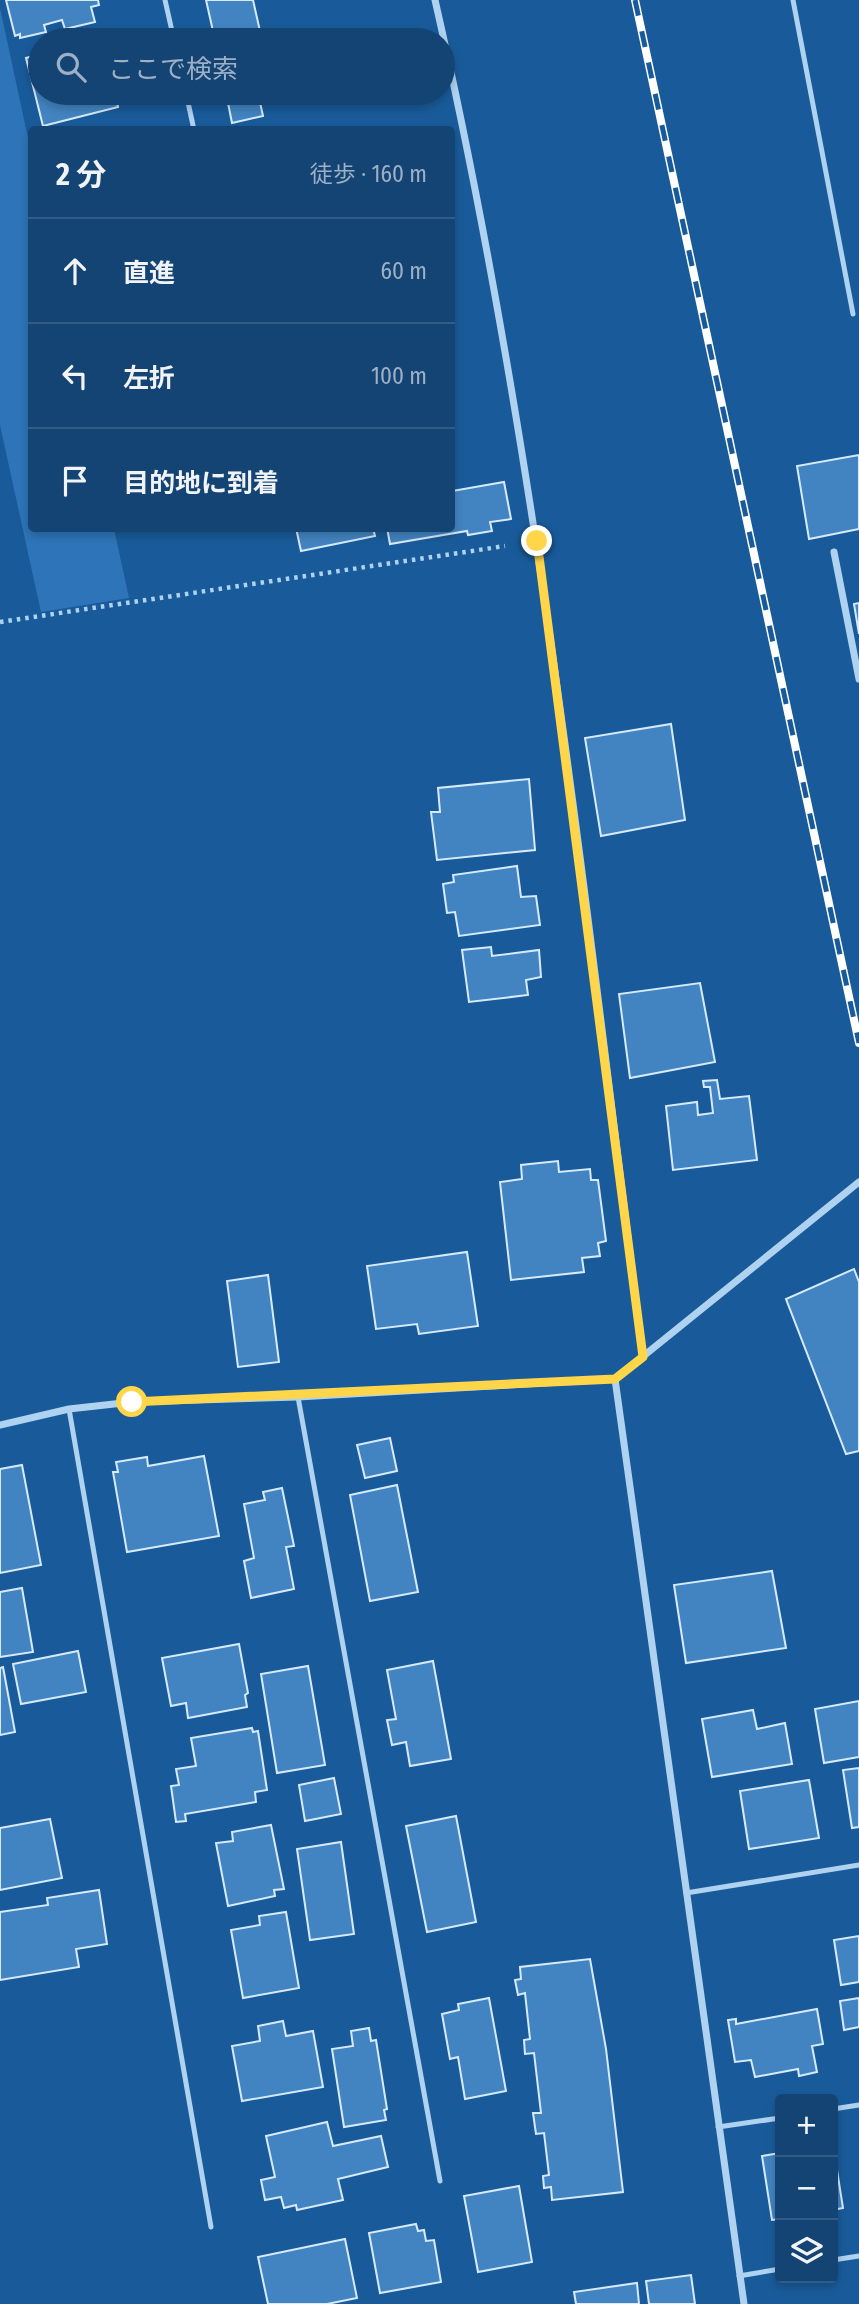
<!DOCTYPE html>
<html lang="ja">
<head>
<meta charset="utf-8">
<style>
	body { margin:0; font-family:"Fira Sans Condensed","Noto Sans JP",sans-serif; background:#204e7c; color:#f1f3f6 }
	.controls { position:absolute; right:21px; bottom:21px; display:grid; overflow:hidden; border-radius:7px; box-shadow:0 4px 10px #0003 }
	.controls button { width:63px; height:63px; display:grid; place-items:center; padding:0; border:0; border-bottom:2px solid #325c86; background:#134474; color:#f1f3f6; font:35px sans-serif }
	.stop { position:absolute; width:21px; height:21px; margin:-16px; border:5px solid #ffd54a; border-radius:50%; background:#fff }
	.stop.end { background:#ffd54a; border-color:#fff; box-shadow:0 2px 7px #0008 }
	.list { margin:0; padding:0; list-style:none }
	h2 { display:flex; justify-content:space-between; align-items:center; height:91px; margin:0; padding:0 28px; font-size:30px }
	h2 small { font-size:23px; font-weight:400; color:#9db0c5 }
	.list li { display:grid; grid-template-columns:46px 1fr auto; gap:21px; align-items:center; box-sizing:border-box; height:105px; padding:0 28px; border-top:2px solid #325c86 }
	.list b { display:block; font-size:26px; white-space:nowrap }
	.list em { font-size:23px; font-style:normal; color:#9db0c5 }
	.icon { flex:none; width:38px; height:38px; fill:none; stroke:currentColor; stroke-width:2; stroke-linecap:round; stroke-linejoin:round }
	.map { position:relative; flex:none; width:859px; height:2304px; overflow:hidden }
	.search { position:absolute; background:#134474; box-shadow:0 4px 10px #0003; left:28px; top:28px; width:427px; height:77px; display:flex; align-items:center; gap:18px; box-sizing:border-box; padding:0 24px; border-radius:38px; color:#9db0c5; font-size:26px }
	.panel { position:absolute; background:#134474; box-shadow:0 4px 10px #0003; left:28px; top:126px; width:427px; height:406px; border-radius:7px }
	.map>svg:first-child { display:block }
</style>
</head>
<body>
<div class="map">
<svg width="859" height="2304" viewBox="0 0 859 2304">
	<rect width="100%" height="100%" fill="#195b9a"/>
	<path fill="#2d75b8" d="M0 8 31 152 32 528 114 529 129 598 41 612 0 425Z"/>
	<g fill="#4284c1" stroke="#d7eafc" stroke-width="2">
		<path d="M6 0H98L99 5 91 7 95 22 65 29 62 20 44 25 46 32 20 38V34L15 36Z"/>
		<path d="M206 0H253L262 40H215Z"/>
		<path d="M40 54V93H115L118 107 43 126 26 58Z"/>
		<path d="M226 93H258L263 116 232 123Z"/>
		<path d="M859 455V529L809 539 797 466Z"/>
		<path d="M504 482 511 519 490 522 492 531 468 535 467 531 390 544 387 528H452V491Z"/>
		<path d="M296 528H373L375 536 301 551Z"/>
		<path d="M859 603V634L854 604Z"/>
		<path d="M671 724 685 820 601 836 585 738Z"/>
		<path d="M529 779 535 850 437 860 431 812H440L438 788Z"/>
		<path d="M517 866 521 897 536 896 540 925 459 936 455 912 447 913 443 884 454 882 453 875Z"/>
		<path d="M491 947 492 956 539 950 541 977 526 980 528 995 469 1002 462 950Z"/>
		<path d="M700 983 715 1062 630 1078 619 994Z"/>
		<path d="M717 1080 720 1099 749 1096 757 1160 673 1170 666 1106 697 1102 698 1115 713 1113 710 1087H704L703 1081Z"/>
		<path d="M558 1161 559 1172 590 1169 591 1180H598L606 1241 598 1243 600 1256 582 1258 584 1272 511 1280 500 1182 522 1179 521 1165Z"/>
		<path d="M467 1252 478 1326 419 1334 417 1324 376 1329 367 1266Z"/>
		<path d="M854 1269 859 1282V1451L846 1454 786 1299Z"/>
		<path d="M268 1275 279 1362 238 1367 227 1281Z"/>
		<path d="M390 1438 397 1471 365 1478 357 1445Z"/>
		<path d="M204 1456 219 1536 127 1552 113 1472H118L116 1462 147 1457 148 1466Z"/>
		<path d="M22 1465 41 1565 0 1573V1469Z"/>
		<path d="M397 1485 418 1592 370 1601 350 1495Z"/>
		<path d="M282 1488 294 1546 286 1547 294 1589 251 1598 244 1561 254 1558 244 1504 265 1500 263 1492Z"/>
		<path d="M772 1571 786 1648 686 1663 674 1585Z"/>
		<path d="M22 1588 33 1652 0 1657V1592Z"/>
		<path d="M239 1644 248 1693 245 1695 247 1707 188 1718 186 1703 171 1706 162 1658Z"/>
		<path d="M78 1651 86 1692 21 1704 13 1664Z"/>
		<path d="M433 1661 451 1759 410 1766 406 1742 392 1745 387 1720 396 1719 387 1670Z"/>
		<path d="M308 1666 325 1765 277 1773 261 1674Z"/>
		<path d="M3 1667 15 1732 0 1735V1668Z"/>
		<path d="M859 1701V1757L824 1763 815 1709Z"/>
		<path d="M753 1710 757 1729 785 1723 792 1764 712 1777 702 1719Z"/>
		<path d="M252 1728 253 1732 258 1731 267 1790 255 1792 256 1802 185 1814 186 1821 176 1822 171 1786 179 1785 176 1769 196 1766 191 1738Z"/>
		<path d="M859 1768V1827L852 1828 843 1770Z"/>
		<path d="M334 1778 341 1814 305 1821 299 1785Z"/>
		<path d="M809 1780 819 1838 749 1849 740 1791Z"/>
		<path d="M456 1816 476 1922 427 1932 406 1826Z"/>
		<path d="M50 1819 62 1878 0 1890V1828Z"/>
		<path d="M271 1825 284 1889 274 1890 275 1896 228 1906 216 1843 233 1841 232 1832Z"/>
		<path d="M341 1842 354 1934 310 1940 297 1849Z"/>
		<path d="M99 1890 107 1944 76 1949 79 1967 0 1980V1912L48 1905 47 1898Z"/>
		<path d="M286 1912 299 1988 243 1998 231 1930 260 1925 259 1916Z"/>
		<path d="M859 1936V1982L841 1985 834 1940Z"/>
		<path d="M590 1959 606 2049 623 2192 552 2200 551 2187 544 2188 543 2176 549 2175 544 2133 536 2134 533 2113H541L534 2053 525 2054 524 2040 530 2039 525 1993 518 1995 515 1980 521 1979 520 1967Z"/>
		<path d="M489 1998 506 2091 465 2099 458 2057 450 2059 442 2014 459 2010 458 2004Z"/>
		<path d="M859 1998V2027L844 2030 840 2001Z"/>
		<path d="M817 2009 823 2044 812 2046 817 2072 799 2076 798 2069 755 2077 751 2060 735 2062 728 2020 736 2019V2024Z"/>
		<path d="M283 2021 286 2036 313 2031 323 2087 242 2101 232 2046 260 2041 258 2026Z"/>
		<path d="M369 2028 371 2041 376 2040 387 2109 384 2110 386 2120 344 2127 332 2049 353 2046 351 2031Z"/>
		<path d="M327 2122 333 2146 381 2136 388 2167 338 2179 343 2200 297 2210 296 2205 284 2208 281 2197 265 2200 261 2180 275 2177 266 2136Z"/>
		<path d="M833 2145 843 2208 833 2210Z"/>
		<path d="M780 2153V2219L772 2220 762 2156Z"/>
		<path d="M519 2186 532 2262 478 2272 464 2196Z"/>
		<path d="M416 2224 418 2231 424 2230 426 2241 434 2240 441 2282 380 2293 369 2233Z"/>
		<path d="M345 2239 357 2298 327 2304H268L258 2257Z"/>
		<path d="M691 2275 695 2304H649L646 2281Z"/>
		<path d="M637 2283 639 2304H576L574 2292Z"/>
	</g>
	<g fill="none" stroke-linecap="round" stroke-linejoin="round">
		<path stroke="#afd2f1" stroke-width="4.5" stroke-dasharray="3.5 5" stroke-linecap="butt" d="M0 622 505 546"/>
		<g stroke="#afd2f1" stroke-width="5">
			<path d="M165 0 174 40"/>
			<path d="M793 0 853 314"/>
			<path d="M186 93 194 130"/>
			<path d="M298 1397 440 2181"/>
			<path d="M69 1409 211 2227"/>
			<path d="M686 1893 859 1865"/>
			<path d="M833 2109 859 2105"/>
			<path d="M718 2127 780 2118"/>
			<path d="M833 2260 859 2256"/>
			<path d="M739 2276 780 2269"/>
		</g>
		<g stroke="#afd2f1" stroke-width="7">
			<path d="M435 0C537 446 585 903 643 1357"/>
			<path d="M834 552 859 679"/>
			<path d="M615 1379 744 2304"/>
			<path d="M0 1425 69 1409 132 1402 298 1397 615 1379 859 1182"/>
		</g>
		<g stroke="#fff" stroke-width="8">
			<path id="rail" d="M635 0 859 1043"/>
		</g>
		<use href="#rail" stroke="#195b9a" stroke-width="5" stroke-dasharray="16" stroke-linecap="butt"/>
	</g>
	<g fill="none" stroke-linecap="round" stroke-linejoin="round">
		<path stroke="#ffd54a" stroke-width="9" d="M132 1402 615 1379 643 1357 537 541"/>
	</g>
</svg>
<div class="controls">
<button>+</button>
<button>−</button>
<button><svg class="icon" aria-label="layers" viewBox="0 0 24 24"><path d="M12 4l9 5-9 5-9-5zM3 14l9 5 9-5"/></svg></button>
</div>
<div class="stop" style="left:132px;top:1402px"></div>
<div class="stop end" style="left:537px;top:541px"></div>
<div class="search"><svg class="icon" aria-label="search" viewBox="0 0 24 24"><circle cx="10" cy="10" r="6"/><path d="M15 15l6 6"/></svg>ここで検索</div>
<section class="panel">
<h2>2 分<small>徒歩 · 160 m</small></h2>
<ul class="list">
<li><svg class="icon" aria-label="ahead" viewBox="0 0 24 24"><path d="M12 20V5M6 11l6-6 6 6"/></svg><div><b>直進</b></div><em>60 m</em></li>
<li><svg class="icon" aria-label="left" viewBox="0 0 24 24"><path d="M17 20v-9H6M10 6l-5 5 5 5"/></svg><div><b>左折</b></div><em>100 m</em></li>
<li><svg class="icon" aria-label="arrive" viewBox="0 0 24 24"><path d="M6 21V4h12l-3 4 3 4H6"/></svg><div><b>目的地に到着</b></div></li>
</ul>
</section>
</div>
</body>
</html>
